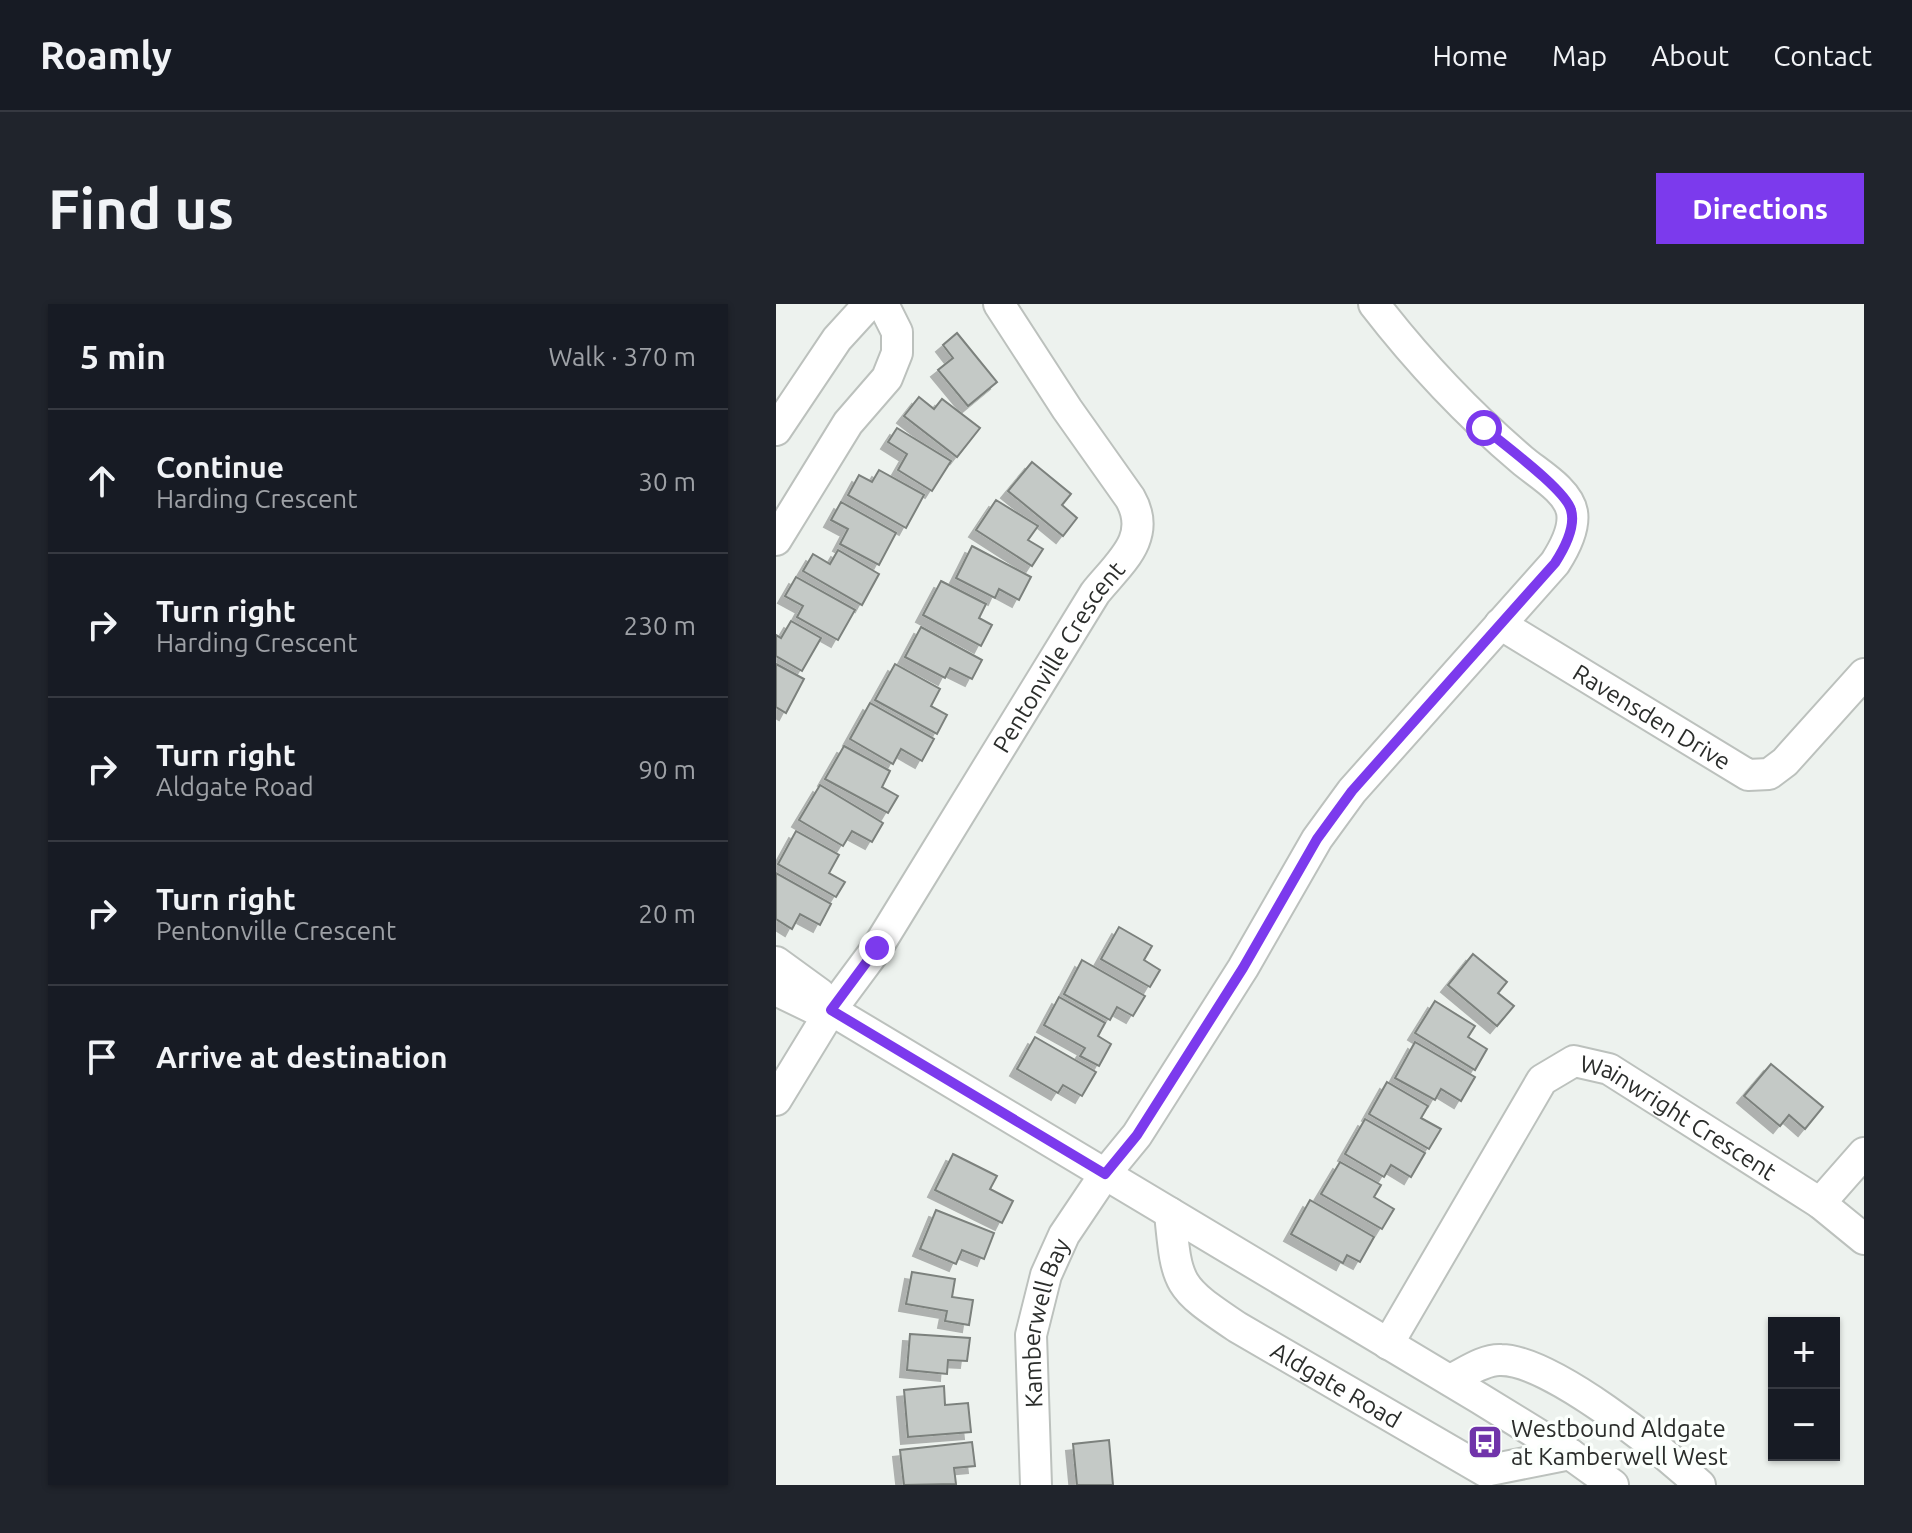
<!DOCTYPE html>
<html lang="en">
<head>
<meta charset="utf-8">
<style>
	body { margin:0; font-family:Ubuntu,sans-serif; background:#20242c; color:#f1f3f6 }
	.controls { position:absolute; right:24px; bottom:24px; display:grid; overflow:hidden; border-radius:0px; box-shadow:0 2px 6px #0004 }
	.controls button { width:72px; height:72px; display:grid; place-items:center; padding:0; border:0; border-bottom:2px solid #363941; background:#171b24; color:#f1f3f6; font:40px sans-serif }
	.stop { position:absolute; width:24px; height:24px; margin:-18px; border:6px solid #7c3aed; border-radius:50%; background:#fff }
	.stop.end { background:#7c3aed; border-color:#fff; box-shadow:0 2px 8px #0008 }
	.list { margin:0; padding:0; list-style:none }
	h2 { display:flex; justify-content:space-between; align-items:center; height:104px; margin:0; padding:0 32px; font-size:34px }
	h2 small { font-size:26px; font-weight:400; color:#9ea1a6 }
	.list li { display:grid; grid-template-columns:52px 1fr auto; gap:24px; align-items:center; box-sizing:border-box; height:144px; padding:0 32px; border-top:2px solid #363941 }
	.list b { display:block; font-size:30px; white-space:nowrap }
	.list p { margin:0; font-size:26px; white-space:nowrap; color:#9ea1a6 }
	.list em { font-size:26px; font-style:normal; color:#9ea1a6 }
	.icon { flex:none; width:44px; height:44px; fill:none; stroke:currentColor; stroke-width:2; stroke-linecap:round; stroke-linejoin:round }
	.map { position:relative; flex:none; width:1088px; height:1181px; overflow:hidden; border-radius:0px }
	header { display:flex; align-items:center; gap:48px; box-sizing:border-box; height:112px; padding:0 40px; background:#171b24; border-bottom:2px solid #363941 }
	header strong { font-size:38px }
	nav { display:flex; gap:44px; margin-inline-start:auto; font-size:28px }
	.intro { display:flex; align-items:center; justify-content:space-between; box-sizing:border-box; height:192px; padding:0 48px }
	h1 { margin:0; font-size:56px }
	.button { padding:20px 36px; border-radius:0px; background:#7c3aed; color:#fff; font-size:28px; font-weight:700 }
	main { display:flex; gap:48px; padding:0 48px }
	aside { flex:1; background:#171b24; border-radius:0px; box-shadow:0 2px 6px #0004 }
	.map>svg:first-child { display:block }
</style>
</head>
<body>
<header>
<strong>Roamly</strong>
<nav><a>Home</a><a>Map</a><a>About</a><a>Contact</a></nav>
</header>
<div class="intro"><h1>Find us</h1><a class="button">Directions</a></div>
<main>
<aside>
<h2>5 min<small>Walk · 370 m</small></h2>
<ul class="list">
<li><svg class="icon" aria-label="ahead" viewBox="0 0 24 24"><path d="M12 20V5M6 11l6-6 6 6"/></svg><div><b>Continue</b><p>Harding Crescent</p></div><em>30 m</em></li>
<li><svg class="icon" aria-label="right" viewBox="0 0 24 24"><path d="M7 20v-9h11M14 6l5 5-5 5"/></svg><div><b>Turn right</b><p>Harding Crescent</p></div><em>230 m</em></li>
<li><svg class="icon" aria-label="right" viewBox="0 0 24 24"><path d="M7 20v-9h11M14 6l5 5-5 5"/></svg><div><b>Turn right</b><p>Aldgate Road</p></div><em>90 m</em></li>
<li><svg class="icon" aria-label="right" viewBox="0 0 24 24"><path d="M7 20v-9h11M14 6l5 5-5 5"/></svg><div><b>Turn right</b><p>Pentonville Crescent</p></div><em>20 m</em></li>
<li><svg class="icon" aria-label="arrive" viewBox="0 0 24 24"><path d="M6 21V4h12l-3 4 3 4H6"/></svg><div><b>Arrive at destination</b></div></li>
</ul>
</aside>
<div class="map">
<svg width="1088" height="1181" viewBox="0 0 1088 1181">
	<defs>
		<filter id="shadow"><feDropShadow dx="-7" dy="7" stdDeviation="0" flood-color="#0004"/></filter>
	</defs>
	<rect width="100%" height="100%" fill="#edf2ee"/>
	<g fill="#c4c9c6" stroke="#7c817d" stroke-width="2" filter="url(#shadow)">
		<path d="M181 29 221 78 192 102 162 66 177 54 167 41Z"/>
		<path d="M143 93 158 105 166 95 204 124 181 153 128 112Z"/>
		<path d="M121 124 175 157 156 187 122 166 131 150 112 138Z"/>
		<path d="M256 158 295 190 286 201 301 214 287 232 232 187Z"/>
		<path d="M103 166 148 191 130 224 72 191 83 171 96 178Z"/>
		<path d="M220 196 262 222 252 236 267 245 256 262 200 226Z"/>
		<path d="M65 198 120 229 103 261 64 240 72 225 55 216Z"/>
		<path d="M196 242 255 273 243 296 223 285 219 294 180 274Z"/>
		<path d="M62 246 103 270 86 301 27 267 37 250 54 260Z"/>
		<path d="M20 273 79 306 62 336 21 313 27 302 9 292Z"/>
		<path d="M165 277 210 300 203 314 216 321 205 342 147 311Z"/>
		<path d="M15 317 45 334 26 367 0 352V331L5 334Z"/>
		<path d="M145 323 206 356 196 375 174 364 169 374 129 353Z"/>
		<path d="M0 360 28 375 10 409 0 403Z"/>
		<path d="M119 360 164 385 155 402 171 411 161 430 99 396Z"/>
		<path d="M94 399 158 435 146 457 125 445 117 460 74 435Z"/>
		<path d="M68 442 114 467 106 483 122 492 112 509 49 475Z"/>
		<path d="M44 481 107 519 96 538 76 527 67 542 23 516Z"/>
		<path d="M20 527 63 551 53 569 69 578 60 593 2 560Z"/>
		<path d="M0 569 55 600 44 621 24 610 16 625 0 615Z"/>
		<path d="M343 623 376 642 368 656 384 666 374 683 325 655Z"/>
		<path d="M697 650 731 678 722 689 738 702 721 722 672 681Z"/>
		<path d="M306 656 369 692 357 712 341 703 334 716 288 690Z"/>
		<path d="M283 693 329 719 322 732 335 740 323 762 304 752 309 744 268 721Z"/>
		<path d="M659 697 699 722 692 733 711 745 699 766 639 729Z"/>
		<path d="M259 733 320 768 306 792 287 781 282 789 241 765Z"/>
		<path d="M639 738 699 773 685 797 665 785 659 796 619 774Z"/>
		<path d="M995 760 1047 803 1029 825 1013 811 1004 822 968 792Z"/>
		<path d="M611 778 652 802 645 814 665 825 653 845 593 810Z"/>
		<path d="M589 815 649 849 635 873 615 861 608 873 569 850Z"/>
		<path d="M177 850 221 872 214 885 237 897 226 919 159 886Z"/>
		<path d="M564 858 605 881 598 893 618 905 606 925 545 890Z"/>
		<path d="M534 896 598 933 584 958 571 951 567 959 515 930Z"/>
		<path d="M160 906 218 929 208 955 186 946 180 960 144 945Z"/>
		<path d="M136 968 179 975 176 993 197 996 193 1021 169 1017 171 1007 130 1000Z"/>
		<path d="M134 1030 194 1034 191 1057 172 1056 171 1070 131 1066Z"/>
		<path d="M168 1082 169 1101 192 1099 195 1128 132 1133 128 1086Z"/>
		<path d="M333 1136 337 1181H301L297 1140Z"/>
		<path d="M196 1138 199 1162 178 1164 180 1180 128 1181 124 1146Z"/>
	</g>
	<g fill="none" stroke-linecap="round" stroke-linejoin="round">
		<g stroke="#bcc1bd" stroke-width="34">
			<g id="minor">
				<path d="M0 126 61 35 93 0"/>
				<path d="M0 236 72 119 111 74 121 49V28L107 0"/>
				<path id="s1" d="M724 320 972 471 993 470 1009 458 1088 370"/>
				<path d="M0 658 44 690 55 706 703 1094 794 1150 837 1181"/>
				<path d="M0 686 37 704 53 706"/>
				<path id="s2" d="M0 796 55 706 101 644 319 289C343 259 377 234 354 194L291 105 223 0"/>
				<path d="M1044 899 1088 849"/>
				<path id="s3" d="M394 909C401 981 400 982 461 1023L709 1167 794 1150"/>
				<path id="s4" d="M612 1040 766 776 798 757 833 765 1044 899 1088 935"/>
				<path d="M674 1076C689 1069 708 1055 725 1056 775 1056 887 1147 924 1181"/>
				<path id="s5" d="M260 1181 255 1031 270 971 288 931 329 870 361 831 467 664 541 535 576 487 779 259C788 245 799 225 796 208 792 186 761 169 746 156 691 109 642 57 598 0"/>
			</g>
		</g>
		<use href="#minor" stroke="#fff" stroke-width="30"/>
	</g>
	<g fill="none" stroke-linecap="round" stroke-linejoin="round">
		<path stroke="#7c3aed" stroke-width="10" d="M101 644 55 706 329 870 361 831 467 664 541 535 576 487 779 259C788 245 800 223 795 206 790 186 727 140 708 124"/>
	</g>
	<defs>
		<g id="bus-square" transform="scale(1.8)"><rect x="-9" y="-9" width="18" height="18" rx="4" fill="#7034aa" stroke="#fbfffc"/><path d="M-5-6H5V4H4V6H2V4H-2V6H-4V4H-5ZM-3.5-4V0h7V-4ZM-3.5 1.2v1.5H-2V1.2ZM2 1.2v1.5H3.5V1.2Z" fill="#fff"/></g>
	</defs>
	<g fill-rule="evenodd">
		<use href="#bus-square" x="709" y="1138"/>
	</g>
	<g text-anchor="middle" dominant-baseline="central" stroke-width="7" stroke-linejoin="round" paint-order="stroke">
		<g font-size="24" fill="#2b2d2b" stroke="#fbfffc">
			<text stroke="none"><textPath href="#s2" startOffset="526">Pentonville Crescent</textPath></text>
			<text stroke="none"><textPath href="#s1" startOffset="178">Ravensden Drive</textPath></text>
			<text stroke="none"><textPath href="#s4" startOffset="462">Wainwright Crescent</textPath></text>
			<text stroke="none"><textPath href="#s5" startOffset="164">Kamberwell Bay</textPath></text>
			<text stroke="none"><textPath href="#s3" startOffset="256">Aldgate Road</textPath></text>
		</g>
		<g font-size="24" fill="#2b2d2b" stroke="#fbfffc" text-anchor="start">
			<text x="735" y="1124">Westbound Aldgate<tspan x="735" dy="28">at Kamberwell West</tspan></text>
		</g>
	</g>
</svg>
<div class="controls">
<button>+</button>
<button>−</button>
</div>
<div class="stop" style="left:708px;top:124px"></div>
<div class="stop end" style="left:101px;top:644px"></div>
</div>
</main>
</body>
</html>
